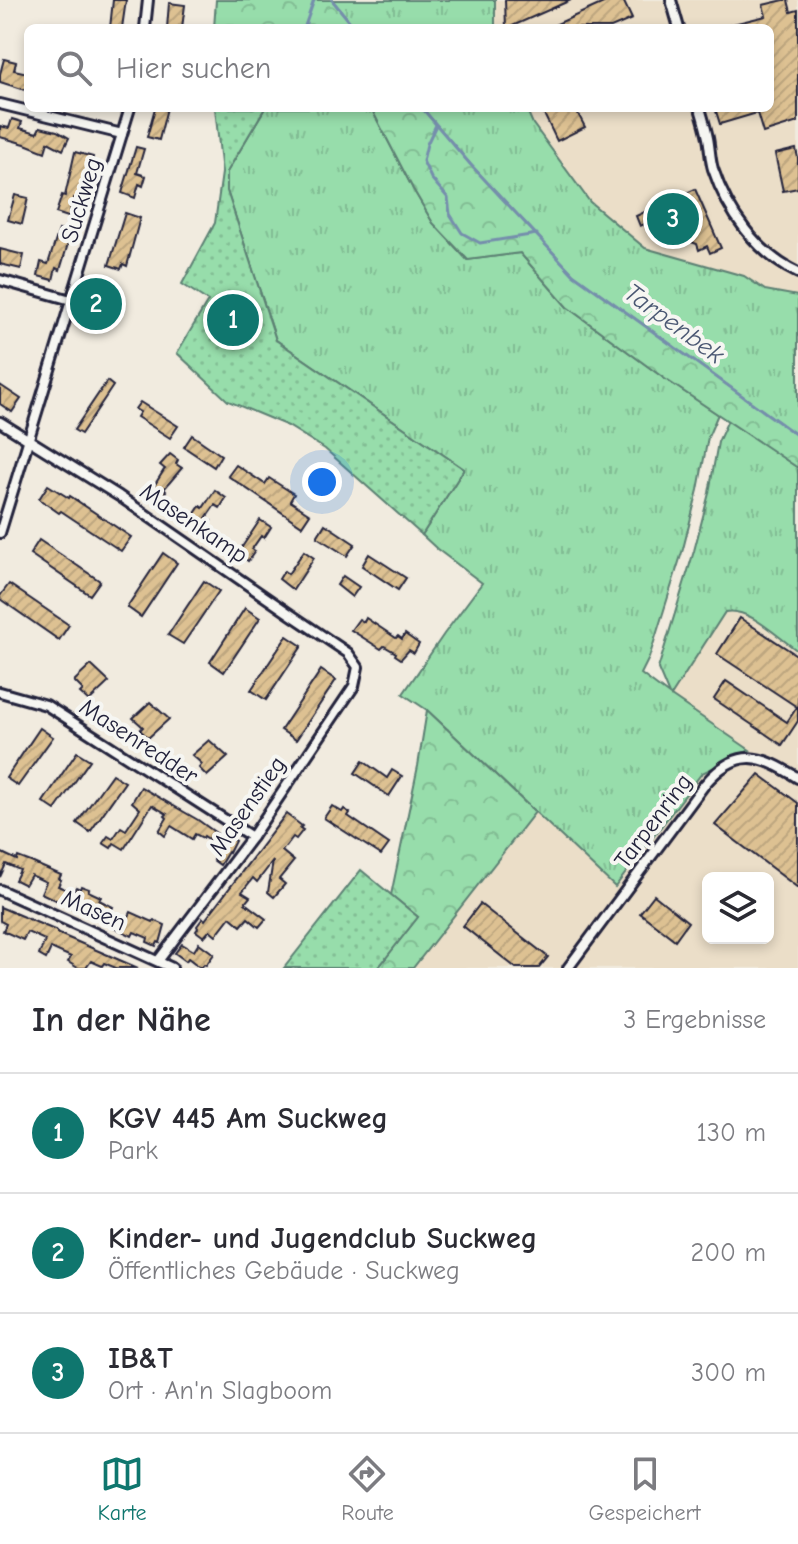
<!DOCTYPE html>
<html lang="de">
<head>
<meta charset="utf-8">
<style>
	body { margin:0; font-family:"Comic Neue",sans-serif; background:#f2f2f3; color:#2b2b33 }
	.controls { position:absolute; right:24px; bottom:24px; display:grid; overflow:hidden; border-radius:12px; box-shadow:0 4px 12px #0003 }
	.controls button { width:72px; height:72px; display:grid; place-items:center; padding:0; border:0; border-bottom:2px solid #e1e1e2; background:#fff; color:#2b2b33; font:40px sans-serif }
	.you { position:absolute; left:322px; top:482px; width:28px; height:28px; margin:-20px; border:6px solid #fff; border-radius:50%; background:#1a73e8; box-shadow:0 0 0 12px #1a73e833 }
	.badge { display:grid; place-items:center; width:52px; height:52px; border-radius:50%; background:#0f766e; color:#fff; font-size:26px; font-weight:700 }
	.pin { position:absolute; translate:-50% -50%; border:4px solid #fff; box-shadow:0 2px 8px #0006 }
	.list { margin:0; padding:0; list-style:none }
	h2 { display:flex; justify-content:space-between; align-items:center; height:104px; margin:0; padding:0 32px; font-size:34px }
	h2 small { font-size:26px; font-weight:400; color:#7c7c81 }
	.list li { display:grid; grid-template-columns:52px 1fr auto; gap:24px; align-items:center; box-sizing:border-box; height:120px; padding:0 32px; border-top:2px solid #e1e1e2 }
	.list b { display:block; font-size:30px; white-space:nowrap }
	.list p { margin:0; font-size:26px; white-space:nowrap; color:#7c7c81 }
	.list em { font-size:26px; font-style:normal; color:#7c7c81 }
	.icon { flex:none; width:44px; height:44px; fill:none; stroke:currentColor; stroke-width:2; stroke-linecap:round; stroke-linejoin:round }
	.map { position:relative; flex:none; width:798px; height:968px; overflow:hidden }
	.search { position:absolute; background:#fff; box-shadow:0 4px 12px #0003; left:24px; right:24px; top:24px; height:88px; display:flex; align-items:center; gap:20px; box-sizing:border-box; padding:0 28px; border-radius:12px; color:#7c7c81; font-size:30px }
	.sheet { height:464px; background:#fff }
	nav { display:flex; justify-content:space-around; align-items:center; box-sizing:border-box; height:112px; border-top:2px solid #e1e1e2; background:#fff; font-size:22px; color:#7c7c81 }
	nav a { display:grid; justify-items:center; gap:4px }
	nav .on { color:#0f766e }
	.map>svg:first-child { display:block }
</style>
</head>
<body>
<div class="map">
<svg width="798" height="968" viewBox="0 0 798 968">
	<defs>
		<pattern id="grass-tufts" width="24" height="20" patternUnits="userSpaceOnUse" patternTransform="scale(2)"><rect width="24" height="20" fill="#97ddab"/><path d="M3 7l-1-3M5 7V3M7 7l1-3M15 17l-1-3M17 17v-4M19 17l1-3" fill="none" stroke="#82bd94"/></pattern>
		<pattern id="park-crowns" width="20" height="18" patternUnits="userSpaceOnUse" patternTransform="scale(2)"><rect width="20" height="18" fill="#97ddab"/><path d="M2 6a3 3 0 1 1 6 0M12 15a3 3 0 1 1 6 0" fill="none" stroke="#82bd94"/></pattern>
		<pattern id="garden-dots" width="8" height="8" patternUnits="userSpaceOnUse" patternTransform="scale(2)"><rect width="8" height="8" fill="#97ddab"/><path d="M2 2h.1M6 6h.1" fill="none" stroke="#82bd94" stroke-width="1.8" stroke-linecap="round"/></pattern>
		<pattern id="building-hatch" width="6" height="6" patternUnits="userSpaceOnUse" patternTransform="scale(2)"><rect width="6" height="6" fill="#ddc192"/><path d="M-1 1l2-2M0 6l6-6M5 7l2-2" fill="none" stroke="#bda67f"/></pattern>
	</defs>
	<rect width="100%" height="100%" fill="#f1ebdf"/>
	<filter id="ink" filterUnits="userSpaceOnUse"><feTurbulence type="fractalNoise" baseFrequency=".0125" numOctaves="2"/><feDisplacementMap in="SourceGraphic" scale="16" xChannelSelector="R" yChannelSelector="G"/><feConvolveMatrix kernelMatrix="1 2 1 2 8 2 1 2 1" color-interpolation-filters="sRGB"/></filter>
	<g filter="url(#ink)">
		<g fill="#ebdec8" fill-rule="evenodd">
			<path d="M495 0H798V296L765 290 744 276 645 248 590 202 533 124 526 108H770V28H495Z"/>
			<path d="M735 610 750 616 798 651V968H413L535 812 615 886 702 773 749 750 671 696 725 612ZM708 878H768V938H708Z"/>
		</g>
		<g fill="url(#grass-tufts)" stroke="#5c8073" stroke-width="2">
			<path d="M332 0H495V28H355Z"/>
			<path d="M265 108H371L413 189 433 223 467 260 520 253 567 307 665 379 718 414 708 437 698 490 683 549 649 658 641 674 669 695 658 669 694 551 709 493 718 442 728 420 798 468V651C778 638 750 607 725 612L671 696 750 750 702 773 615 887 427 710 403 694 444 634 482 583 437 549 422 535 464 469 276 340 227 191V172Z"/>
			<path d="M422 108H526L533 124 590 202 645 248 744 276 765 290 798 296V436L573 274 470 164Z"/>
		</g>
		<g fill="url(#park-crowns)" stroke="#5c8073" stroke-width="2">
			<path d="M216 0H332L355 28H214Z"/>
			<path d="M371 108H422L470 164 573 274 798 436V468L665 379 567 307 520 253 468 260 433 223 413 189Z"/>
			<path d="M427 710 535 812 413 968H378L418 917 391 895 418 766Z"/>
		</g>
		<g fill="url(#garden-dots)" stroke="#5c8073" stroke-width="2">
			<path d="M215 108H265L227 172V191L276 340 464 469 422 535 325 449 288 426 228 401 177 353 208 301 182 284 215 223 222 173Z"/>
			<path d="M361 870 418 917 378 968H284Z"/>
		</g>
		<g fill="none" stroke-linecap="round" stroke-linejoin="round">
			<g stroke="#758eac" stroke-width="3">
				<path d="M332 0 355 28"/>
				<path d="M306 28 305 26 314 0"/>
				<path d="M422 108 470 164 573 274 798 436"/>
				<path d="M436 125 427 144 423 161 431 178 448 198 450 214 462 233 480 243 537 234"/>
			</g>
		</g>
		<g fill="url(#building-hatch)" stroke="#22223b" stroke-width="2">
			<path d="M113 0H126L122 28H110Z"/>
			<path d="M505 0H571L508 28H506Z"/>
			<path d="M610 0H623L632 19 611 28H548Z"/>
			<path d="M784 0H788L791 12 798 10V122L763 133 757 113 720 124 715 108H770V28H730L729 25 766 16 763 5Z"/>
			<path d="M169 3 185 5 182 28H167Z"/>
			<path d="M4 59 16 62 14 70 28 73V91L0 82V74Z"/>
			<path d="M155 108H167L159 140 147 137Z"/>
			<path d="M541 108H575L585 127 557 141Z"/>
			<path d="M12 119 22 122 20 128 37 133 40 127 57 131 69 138 63 150 48 142 45 152 25 144 0 137V126L9 128Z"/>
			<path d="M136 147 144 149 137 173 146 176 143 186 139 184 135 198 122 193Z"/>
			<path d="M796 149 798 158V188L783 191 775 154Z"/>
			<path d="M75 152 93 157 89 176 86 175 80 200 74 198 68 217 56 213 62 195 65 196Z"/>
			<path d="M695 189 721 248 710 253 707 246 699 250 697 244 656 229 651 231 647 223 640 226 636 216Z"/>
			<path d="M15 195 28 198 22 224 8 220Z"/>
			<path d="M125 213 140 218 127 266 123 264 121 269 109 265Z"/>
			<path d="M59 230 71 234 60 270 56 268 53 280 38 276 41 262 48 264Z"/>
			<path d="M0 249 24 255 21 269 0 264Z"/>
			<path d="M94 290 121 298 117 311 104 306 101 315 88 311Z"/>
			<path d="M107 381 113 386 81 434 74 430Z"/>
			<path d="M0 385 21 399 12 412 0 404Z"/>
			<path d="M140 402 178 426 170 438 137 417 140 412 135 409Z"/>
			<path d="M192 435 221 455 214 467 184 447Z"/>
			<path d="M170 454 178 460 176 464 182 468 164 489 166 491 159 501 149 494 164 470 165 469 160 465Z"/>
			<path d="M236 465 265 484 269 478 294 494 290 501 310 514 302 526 228 476Z"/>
			<path d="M48 485 69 498 70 496 131 537 121 551 61 511 59 513 39 499Z"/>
			<path d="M215 490 226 498 220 508 215 505 206 518 211 521 204 531 190 521 200 506 203 508Z"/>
			<path d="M260 520 271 527 264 538 261 536 252 549 255 551 248 561 238 553Z"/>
			<path d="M325 524 355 544 347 556 317 537Z"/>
			<path d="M39 540 100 581 90 595 30 554Z"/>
			<path d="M304 551 314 558 293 590 279 579 284 571 288 574Z"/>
			<path d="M163 553 177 563 141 617 127 607Z"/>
			<path d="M369 554 406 578 398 590 362 566Z"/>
			<path d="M343 576 359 587 352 597 337 585Z"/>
			<path d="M204 581 219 591 183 644 168 635Z"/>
			<path d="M9 584 69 625 59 640 0 599V596Z"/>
			<path d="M245 608 260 618 224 672 210 662Z"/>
			<path d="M366 618 396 638 398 636 402 639 405 634 419 644 414 653 409 650 401 659 395 655 396 653 384 646 381 649 351 630 359 619 364 622Z"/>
			<path d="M740 618 798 656V721L782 745 714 699 726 681 787 722 797 707 717 654Z"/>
			<path d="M287 636 302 646 266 700 251 690Z"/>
			<path d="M91 665 109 682 89 701 80 693 83 690 74 681Z"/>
			<path d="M321 670 336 680 296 740 281 730Z"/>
			<path d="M150 702 169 719 148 738 140 730 143 727 133 718Z"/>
			<path d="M40 728 53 737 18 786 6 778Z"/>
			<path d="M209 740 228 757 207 776 199 768 202 764 192 755Z"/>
			<path d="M77 752 90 760 55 810 43 802Z"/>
			<path d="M363 761 387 778 392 770 402 776 389 796 355 773Z"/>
			<path d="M112 774 125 782 90 832 77 823Z"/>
			<path d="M759 774 798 803V888L715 825Z"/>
			<path d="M141 787 198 820 223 838 225 835 235 841 229 853 228 852 220 865 213 860 221 848 204 836 203 838 195 834 192 839 171 826 165 836 159 831 167 818 165 816 167 814 152 805 124 849 114 843 111 848 103 843 108 836 113 839 121 827 126 830 140 809 132 802Z"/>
			<path d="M332 806 342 812 344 809 350 813 348 816 389 844 381 855 324 818Z"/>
			<path d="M286 814 302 826 300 828 303 830 296 839 293 837 282 851 294 861 279 879 285 884 274 897 268 892 273 861 257 882 253 878 242 892 250 897 245 903 266 919 259 927 248 918 241 926 230 917 216 935 210 930 204 937 196 931 198 928 197 926 203 918 205 920Z"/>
			<path d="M0 852 17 860 18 857 31 862 61 875 59 879 61 880 58 886 73 893 76 887 80 889 81 886 89 889 88 891 101 897 99 900 113 907 109 915 126 923 131 912 153 922 154 920 165 925 160 943 158 942 156 946 147 942 148 938 134 932 132 936 92 916 94 913 79 906 77 910 41 893 46 882 31 875 25 885 15 880 20 870 6 864 0 877Z"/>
			<path d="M654 895 688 922 675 940 640 913Z"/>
			<path d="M480 904 548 957 539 968H516L463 926Z"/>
			<path d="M0 907 57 931V933L138 968H116L104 963 102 966 91 961 86 968H78L68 962 71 957 51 948 46 959 39 955 45 940 27 932 23 940 3 931 6 924 0 921Z"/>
			<path d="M199 943 214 954 206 965 204 964 201 968 188 958 186 961 175 953 182 944 194 951Z"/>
		</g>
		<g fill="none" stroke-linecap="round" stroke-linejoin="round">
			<g stroke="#22223b" stroke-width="14">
				<g id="minor">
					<path d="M671 0 679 28"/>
					<path d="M145 28 148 0"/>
					<path d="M0 104 122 134"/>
					<path d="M700 108C703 118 706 128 708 138 710 148 710 159 713 169 727 211 757 254 798 273"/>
					<path d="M0 280 71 300"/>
					<path d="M0 422 119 496 290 614 348 653 358 667 354 686 252 837 158 961"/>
					<path d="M0 533 130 108"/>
					<path d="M0 692 46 705 252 837"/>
					<path d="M0 890 172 968"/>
					<path d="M568 968 705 784C738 746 761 755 798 778"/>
				</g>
			</g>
			<use href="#minor" stroke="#f6f6f2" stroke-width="8"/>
		</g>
	</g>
	<g text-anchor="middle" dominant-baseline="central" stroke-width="8" stroke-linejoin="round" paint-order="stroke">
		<g font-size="24" fill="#22223b" stroke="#f6f6f2">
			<text transform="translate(81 200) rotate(-73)">Suckweg</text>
			<text transform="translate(194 523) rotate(34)">Masenkamp</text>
			<text transform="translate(139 741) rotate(33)">Masenredder</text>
			<text transform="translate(247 806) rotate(-55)">Masenstieg</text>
			<text transform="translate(653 821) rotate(-53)">Tarpenring</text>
			<text transform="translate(94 910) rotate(24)">Masen</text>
		</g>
		<g font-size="26" font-style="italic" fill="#4b5873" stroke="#f6f6f2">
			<text transform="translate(674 324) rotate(36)">Tarpenbek</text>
		</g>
	</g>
</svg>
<div class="controls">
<button><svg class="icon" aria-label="layers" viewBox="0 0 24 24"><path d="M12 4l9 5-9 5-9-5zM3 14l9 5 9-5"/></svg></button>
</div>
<div class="you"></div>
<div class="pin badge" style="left:233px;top:320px">1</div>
<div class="pin badge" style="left:96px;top:304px">2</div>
<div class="pin badge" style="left:673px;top:219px">3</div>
<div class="search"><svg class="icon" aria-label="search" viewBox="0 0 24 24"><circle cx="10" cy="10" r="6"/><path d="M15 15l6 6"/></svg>Hier suchen</div>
</div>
<section class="sheet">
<h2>In der Nähe<small>3 Ergebnisse</small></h2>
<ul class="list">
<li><span class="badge">1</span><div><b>KGV 445 Am Suckweg</b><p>Park</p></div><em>130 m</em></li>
<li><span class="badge">2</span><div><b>Kinder- und Jugendclub Suckweg</b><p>Öffentliches Gebäude · Suckweg</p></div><em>200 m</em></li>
<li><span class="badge">3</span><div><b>IB&amp;T</b><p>Ort · An'n Slagboom</p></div><em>300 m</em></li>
</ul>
</section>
<nav>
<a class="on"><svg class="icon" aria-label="map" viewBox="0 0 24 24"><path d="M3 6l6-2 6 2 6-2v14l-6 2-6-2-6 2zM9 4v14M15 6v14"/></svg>Karte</a>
<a><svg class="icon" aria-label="directions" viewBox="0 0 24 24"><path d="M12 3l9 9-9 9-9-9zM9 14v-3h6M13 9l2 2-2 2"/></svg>Route</a>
<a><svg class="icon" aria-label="saved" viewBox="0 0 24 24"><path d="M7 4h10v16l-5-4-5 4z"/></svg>Gespeichert</a>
</nav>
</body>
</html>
